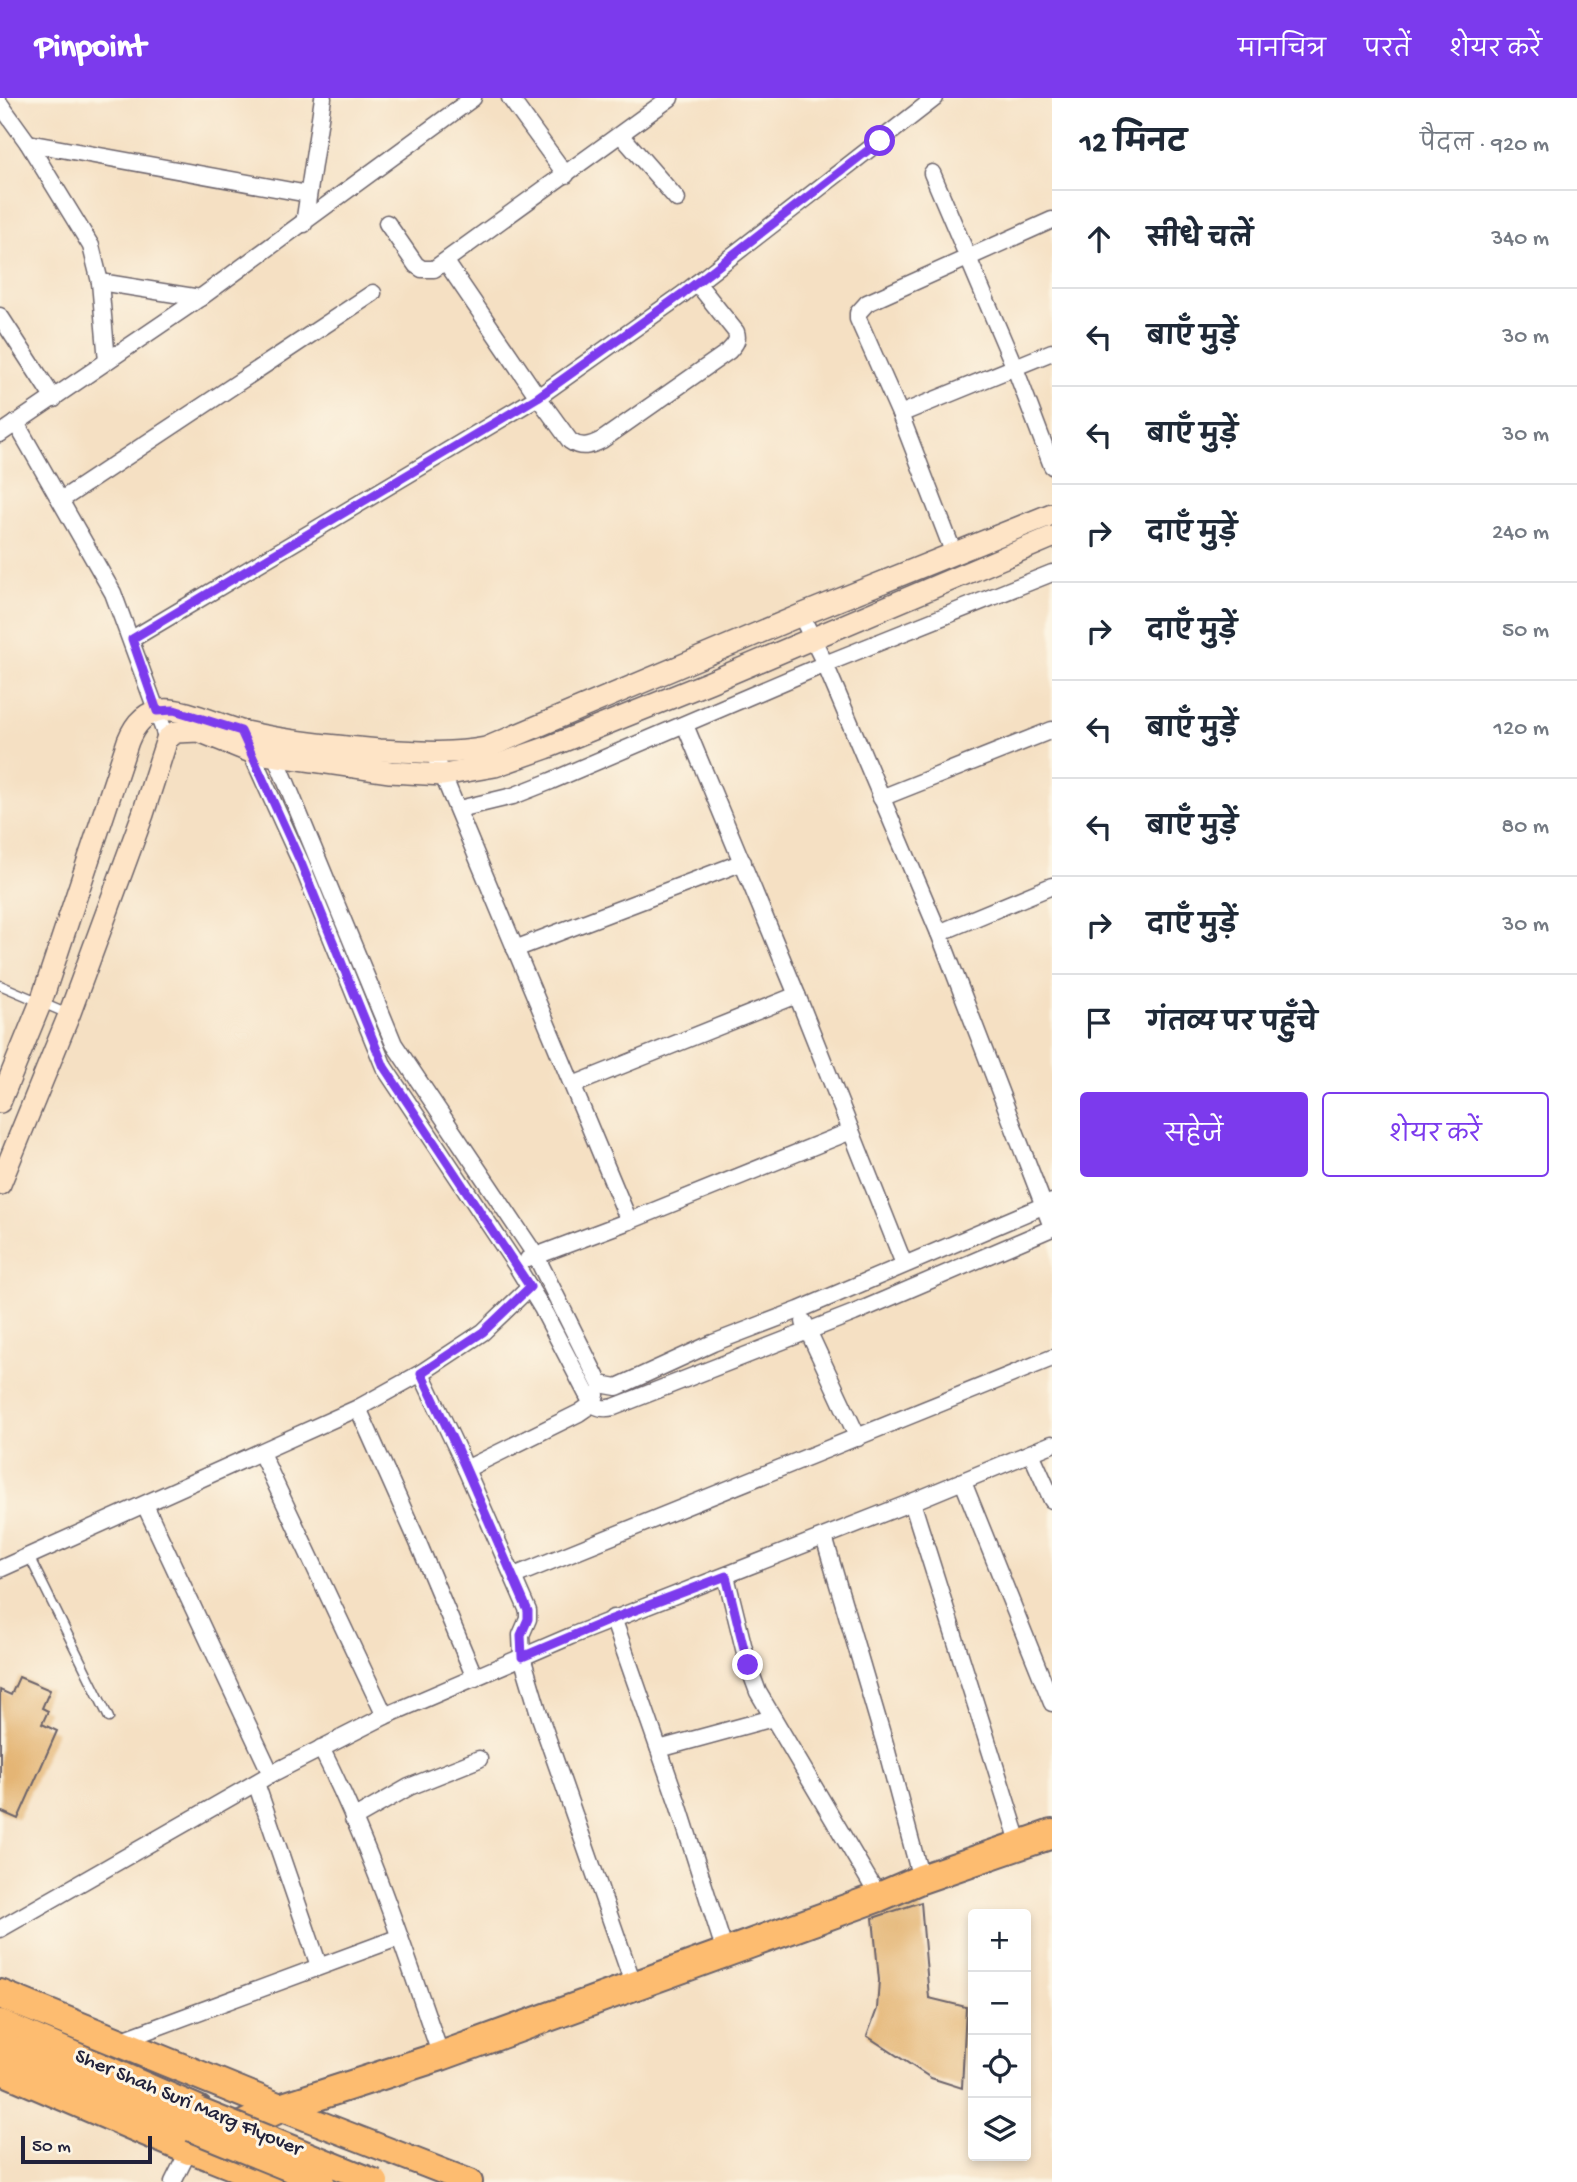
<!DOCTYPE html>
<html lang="hi">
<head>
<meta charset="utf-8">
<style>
	body { margin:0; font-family:"Gochi Hand","Playpen Sans Deva",sans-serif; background:#f2f2f3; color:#1f2937 }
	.controls { position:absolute; right:21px; bottom:21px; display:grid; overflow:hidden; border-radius:7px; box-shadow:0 4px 10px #0003 }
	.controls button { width:63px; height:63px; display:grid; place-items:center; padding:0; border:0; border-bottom:2px solid #e0e1e3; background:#fff; color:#1f2937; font:35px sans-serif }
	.scale { position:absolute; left:21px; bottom:18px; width:131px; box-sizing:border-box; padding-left:7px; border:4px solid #22223b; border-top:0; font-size:19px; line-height:24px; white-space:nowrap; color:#22223b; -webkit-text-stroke:5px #fcf5e5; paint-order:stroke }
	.stop { position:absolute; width:21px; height:21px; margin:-16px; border:5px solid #7c3aed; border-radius:50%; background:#fff }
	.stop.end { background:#7c3aed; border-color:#fff; box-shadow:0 2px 7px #0008 }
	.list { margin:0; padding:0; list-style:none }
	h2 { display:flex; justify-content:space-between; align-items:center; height:91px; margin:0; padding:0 28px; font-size:30px }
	h2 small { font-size:23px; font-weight:400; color:#747a83 }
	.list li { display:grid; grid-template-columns:46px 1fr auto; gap:21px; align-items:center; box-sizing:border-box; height:98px; padding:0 28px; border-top:2px solid #e0e1e3 }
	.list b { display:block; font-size:26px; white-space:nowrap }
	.list em { font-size:23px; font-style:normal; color:#747a83 }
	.actions { display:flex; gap:14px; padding:21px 28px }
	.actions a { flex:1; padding:16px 0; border:2px solid #7c3aed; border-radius:7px; text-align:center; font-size:24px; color:#7c3aed }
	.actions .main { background:#7c3aed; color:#fff }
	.icon { flex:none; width:38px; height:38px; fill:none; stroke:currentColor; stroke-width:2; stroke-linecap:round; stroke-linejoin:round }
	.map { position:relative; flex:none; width:1052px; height:2084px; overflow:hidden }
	header { display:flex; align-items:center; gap:42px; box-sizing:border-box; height:98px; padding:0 35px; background:#7c3aed; color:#fff }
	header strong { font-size:33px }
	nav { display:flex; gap:38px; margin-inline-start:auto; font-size:24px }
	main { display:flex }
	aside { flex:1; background:#fff }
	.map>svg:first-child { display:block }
</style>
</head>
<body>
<header>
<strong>Pinpoint</strong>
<nav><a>मानचित्र</a><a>परतें</a><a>शेयर करें</a></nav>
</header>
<main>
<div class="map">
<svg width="1052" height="2084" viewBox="0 0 1052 2084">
	<rect width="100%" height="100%" fill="#fcf5e5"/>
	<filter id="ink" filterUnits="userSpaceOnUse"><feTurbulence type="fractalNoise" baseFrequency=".0143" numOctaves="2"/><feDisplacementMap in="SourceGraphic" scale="14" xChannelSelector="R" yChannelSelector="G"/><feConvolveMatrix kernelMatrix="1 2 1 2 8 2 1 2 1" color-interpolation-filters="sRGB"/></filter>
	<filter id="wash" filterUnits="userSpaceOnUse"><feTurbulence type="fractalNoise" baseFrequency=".00686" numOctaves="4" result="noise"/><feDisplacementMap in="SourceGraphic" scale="28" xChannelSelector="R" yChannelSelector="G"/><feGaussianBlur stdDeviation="1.57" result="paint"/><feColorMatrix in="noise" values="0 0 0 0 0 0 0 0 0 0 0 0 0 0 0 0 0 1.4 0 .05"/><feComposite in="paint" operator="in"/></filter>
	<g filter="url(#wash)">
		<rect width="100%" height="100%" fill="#f5e0c3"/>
		<g id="blocks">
			<g fill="#e4b575">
				<path d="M19 1579 50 1592 42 1610 48 1613 42 1626 57 1633 18 1721 0 1713V1592L11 1597Z"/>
				<path d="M921 1804 929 1900 966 1909 962 1990 931 1980 867 1938 877 1911 879 1882 873 1820Z"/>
			</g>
		</g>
	</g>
	<g filter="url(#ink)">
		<use href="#blocks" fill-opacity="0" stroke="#6c646b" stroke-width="2"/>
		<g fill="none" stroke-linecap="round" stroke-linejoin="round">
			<g stroke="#6c646b" stroke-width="11">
				<g id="lane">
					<path d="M0 887 68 916"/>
					<path d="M29 1458 109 1620"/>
				</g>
			</g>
			<g stroke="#6c646b" stroke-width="19">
				<g id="street">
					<path d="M510 0 566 77"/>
					<path d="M0 6 28 45 91 148 100 184 107 263"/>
					<path d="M621 37 677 101"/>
					<path d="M28 45 308 96"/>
					<path d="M932 75 1015 270 1052 368"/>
					<path d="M387 125 416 167 422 171H434L670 0"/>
					<path d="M304 126 323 0"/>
					<path d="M446 164 538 299 570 343C581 351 590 348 602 342L729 253C734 247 739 243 736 234L697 185"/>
					<path d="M100 184 200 200"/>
					<path d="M0 218 54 301"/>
					<path d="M900 316 1052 254"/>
					<path d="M16 325 113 495 167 641"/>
					<path d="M0 336 200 200 473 0"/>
					<path d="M61 402 373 195"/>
					<path d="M954 456 900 316 858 221V215L867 205 1052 122"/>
					<path d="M801 517 825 566 939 835 1052 1129"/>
					<path d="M132 541 538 299 683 196 935 0"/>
					<path d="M685 627 797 897 904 1166"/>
					<path d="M247 646 301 765 384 969 516 1167 542 1210 592 1306C600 1311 606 1311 614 1309L854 1215 1052 1130"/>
					<path d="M272 650 394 946 536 1158 600 1286 617 1289 713 1245 799 1212 1052 1104"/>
					<path d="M434 656 629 1123"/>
					<path d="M881 700 1052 632"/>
					<path d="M459 711 513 698 551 683 825 566 1052 475"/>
					<path d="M939 835 1052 788"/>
					<path d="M515 851 743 764"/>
					<path d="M573 987 797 897"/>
					<path d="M528 1161 629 1123 851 1033"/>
					<path d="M804 1224 858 1340"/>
					<path d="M421 1275 458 1353 528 1513V1521L521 1537 522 1559 540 1619 634 1888"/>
					<path d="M358 1310 417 1442 475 1580"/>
					<path d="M261 1355 385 1618"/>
					<path d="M1031 1355 1052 1402"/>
					<path d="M466 1371 579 1315 592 1306 596 1297"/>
					<path d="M963 1384 1052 1605"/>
					<path d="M912 1404 1020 1747"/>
					<path d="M824 1439 885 1646 921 1781"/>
					<path d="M0 1471 358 1310 421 1275 483 1234 530 1189"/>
					<path d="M514 1478 1052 1260"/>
					<path d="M726 1478 748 1567 758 1594 879 1799"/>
					<path d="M613 1520 678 1706 725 1854"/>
					<path d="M321 1650C371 1748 405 1854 441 1958"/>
					<path d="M659 1651 773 1620"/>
					<path d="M271 1676 385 1618 571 1538 912 1404 1052 1346"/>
					<path d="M256 1685 319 1868"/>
					<path d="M353 1721 409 1689 479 1661"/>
					<path d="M0 1831 271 1676 145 1407"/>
					<path d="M117 1944 400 1839"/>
					<path d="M173 2084 189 2052"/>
				</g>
			</g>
			<g stroke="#6c646b" stroke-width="24">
				<g id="secondary">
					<path d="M0 1004 41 904 128 643C134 628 144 614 162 612 183 609 223 629 245 634 289 644 334 648 379 652 415 654 450 657 486 650L801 517 1052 416"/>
					<path d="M0 1086 69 917 143 716 167 641 176 634 199 633 251 654 390 674 443 677 495 668 546 650 710 584 1052 439"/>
				</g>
			</g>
			<g stroke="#6c646b" stroke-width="28">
				<g id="primary">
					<path d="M280 2010 470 2084"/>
					<path d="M189 2052 269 2084"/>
				</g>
			</g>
			<g stroke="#6c646b" stroke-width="32">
				<g id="highway">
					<path d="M0 1896 280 2010"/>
					<path d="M0 1926 198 2012"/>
					<path d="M0 1947 191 2031"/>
					<path d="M0 1971 189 2052 280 2010 441 1958 879 1799 921 1781 1052 1736"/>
				</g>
			</g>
			<use href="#lane" stroke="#fff" stroke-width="8"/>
			<use href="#street" stroke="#fff" stroke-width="16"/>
			<use href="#secondary" stroke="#fee4c6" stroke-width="21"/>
			<use href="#primary" stroke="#fdbc70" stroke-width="24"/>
			<use href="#highway" stroke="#fdbc70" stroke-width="28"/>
			<g stroke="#6c646b" stroke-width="28" stroke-linecap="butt">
				<g id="primary-bridge">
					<path d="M198 2012 376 2084"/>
					<path d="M191 2031 322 2084"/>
				</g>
			</g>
			<use href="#primary-bridge" stroke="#fdbc70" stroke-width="24"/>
		</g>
	</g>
	<g fill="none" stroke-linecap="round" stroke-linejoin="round" filter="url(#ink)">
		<path stroke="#7c3aed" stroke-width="9" d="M748 1567 726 1478 612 1521 522 1559 521 1537 528 1521V1513L458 1353 421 1275 483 1234 530 1189 384 969 301 765 241 633 174 612 157 613 132 541 538 299 682 196 880 43"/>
	</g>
	<g text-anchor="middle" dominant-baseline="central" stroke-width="6" stroke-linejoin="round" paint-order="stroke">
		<g font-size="21" fill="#22223b" stroke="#fcf5e5">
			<text transform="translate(188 2006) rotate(23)">Sher Shah Suri Marg Flyover</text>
		</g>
	</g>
</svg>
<div class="controls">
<button>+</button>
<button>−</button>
<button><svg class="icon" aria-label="locate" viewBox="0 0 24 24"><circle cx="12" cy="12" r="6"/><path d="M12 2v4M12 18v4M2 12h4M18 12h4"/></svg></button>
<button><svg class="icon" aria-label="layers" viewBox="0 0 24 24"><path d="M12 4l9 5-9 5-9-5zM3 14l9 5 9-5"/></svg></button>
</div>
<div class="scale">50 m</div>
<div class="stop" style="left:880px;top:43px"></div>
<div class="stop end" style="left:748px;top:1567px"></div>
</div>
<aside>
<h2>12 मिनट<small>पैदल · 920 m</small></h2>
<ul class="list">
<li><svg class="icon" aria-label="ahead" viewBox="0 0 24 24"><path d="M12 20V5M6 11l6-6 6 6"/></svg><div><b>सीधे चलें</b></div><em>340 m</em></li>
<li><svg class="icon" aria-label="left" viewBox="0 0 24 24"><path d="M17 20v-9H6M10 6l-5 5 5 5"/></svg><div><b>बाएँ मुड़ें</b></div><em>30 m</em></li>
<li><svg class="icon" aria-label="left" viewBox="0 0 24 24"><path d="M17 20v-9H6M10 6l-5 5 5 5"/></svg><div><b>बाएँ मुड़ें</b></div><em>30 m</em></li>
<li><svg class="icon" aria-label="right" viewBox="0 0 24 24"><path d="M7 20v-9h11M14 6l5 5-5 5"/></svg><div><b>दाएँ मुड़ें</b></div><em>240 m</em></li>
<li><svg class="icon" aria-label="right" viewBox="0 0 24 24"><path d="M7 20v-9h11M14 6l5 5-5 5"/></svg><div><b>दाएँ मुड़ें</b></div><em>50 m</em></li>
<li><svg class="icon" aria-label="left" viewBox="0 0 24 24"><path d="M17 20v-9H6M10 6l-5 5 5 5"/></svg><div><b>बाएँ मुड़ें</b></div><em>120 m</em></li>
<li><svg class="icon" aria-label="left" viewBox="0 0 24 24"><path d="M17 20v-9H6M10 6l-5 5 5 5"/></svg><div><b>बाएँ मुड़ें</b></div><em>80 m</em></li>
<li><svg class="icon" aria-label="right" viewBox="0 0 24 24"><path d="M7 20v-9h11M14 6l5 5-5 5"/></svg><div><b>दाएँ मुड़ें</b></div><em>30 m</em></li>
<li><svg class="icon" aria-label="arrive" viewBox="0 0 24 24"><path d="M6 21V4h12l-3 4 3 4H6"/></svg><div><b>गंतव्य पर पहुँचे</b></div></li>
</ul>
<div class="actions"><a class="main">सहेजें</a><a>शेयर करें</a></div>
</aside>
</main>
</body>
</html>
